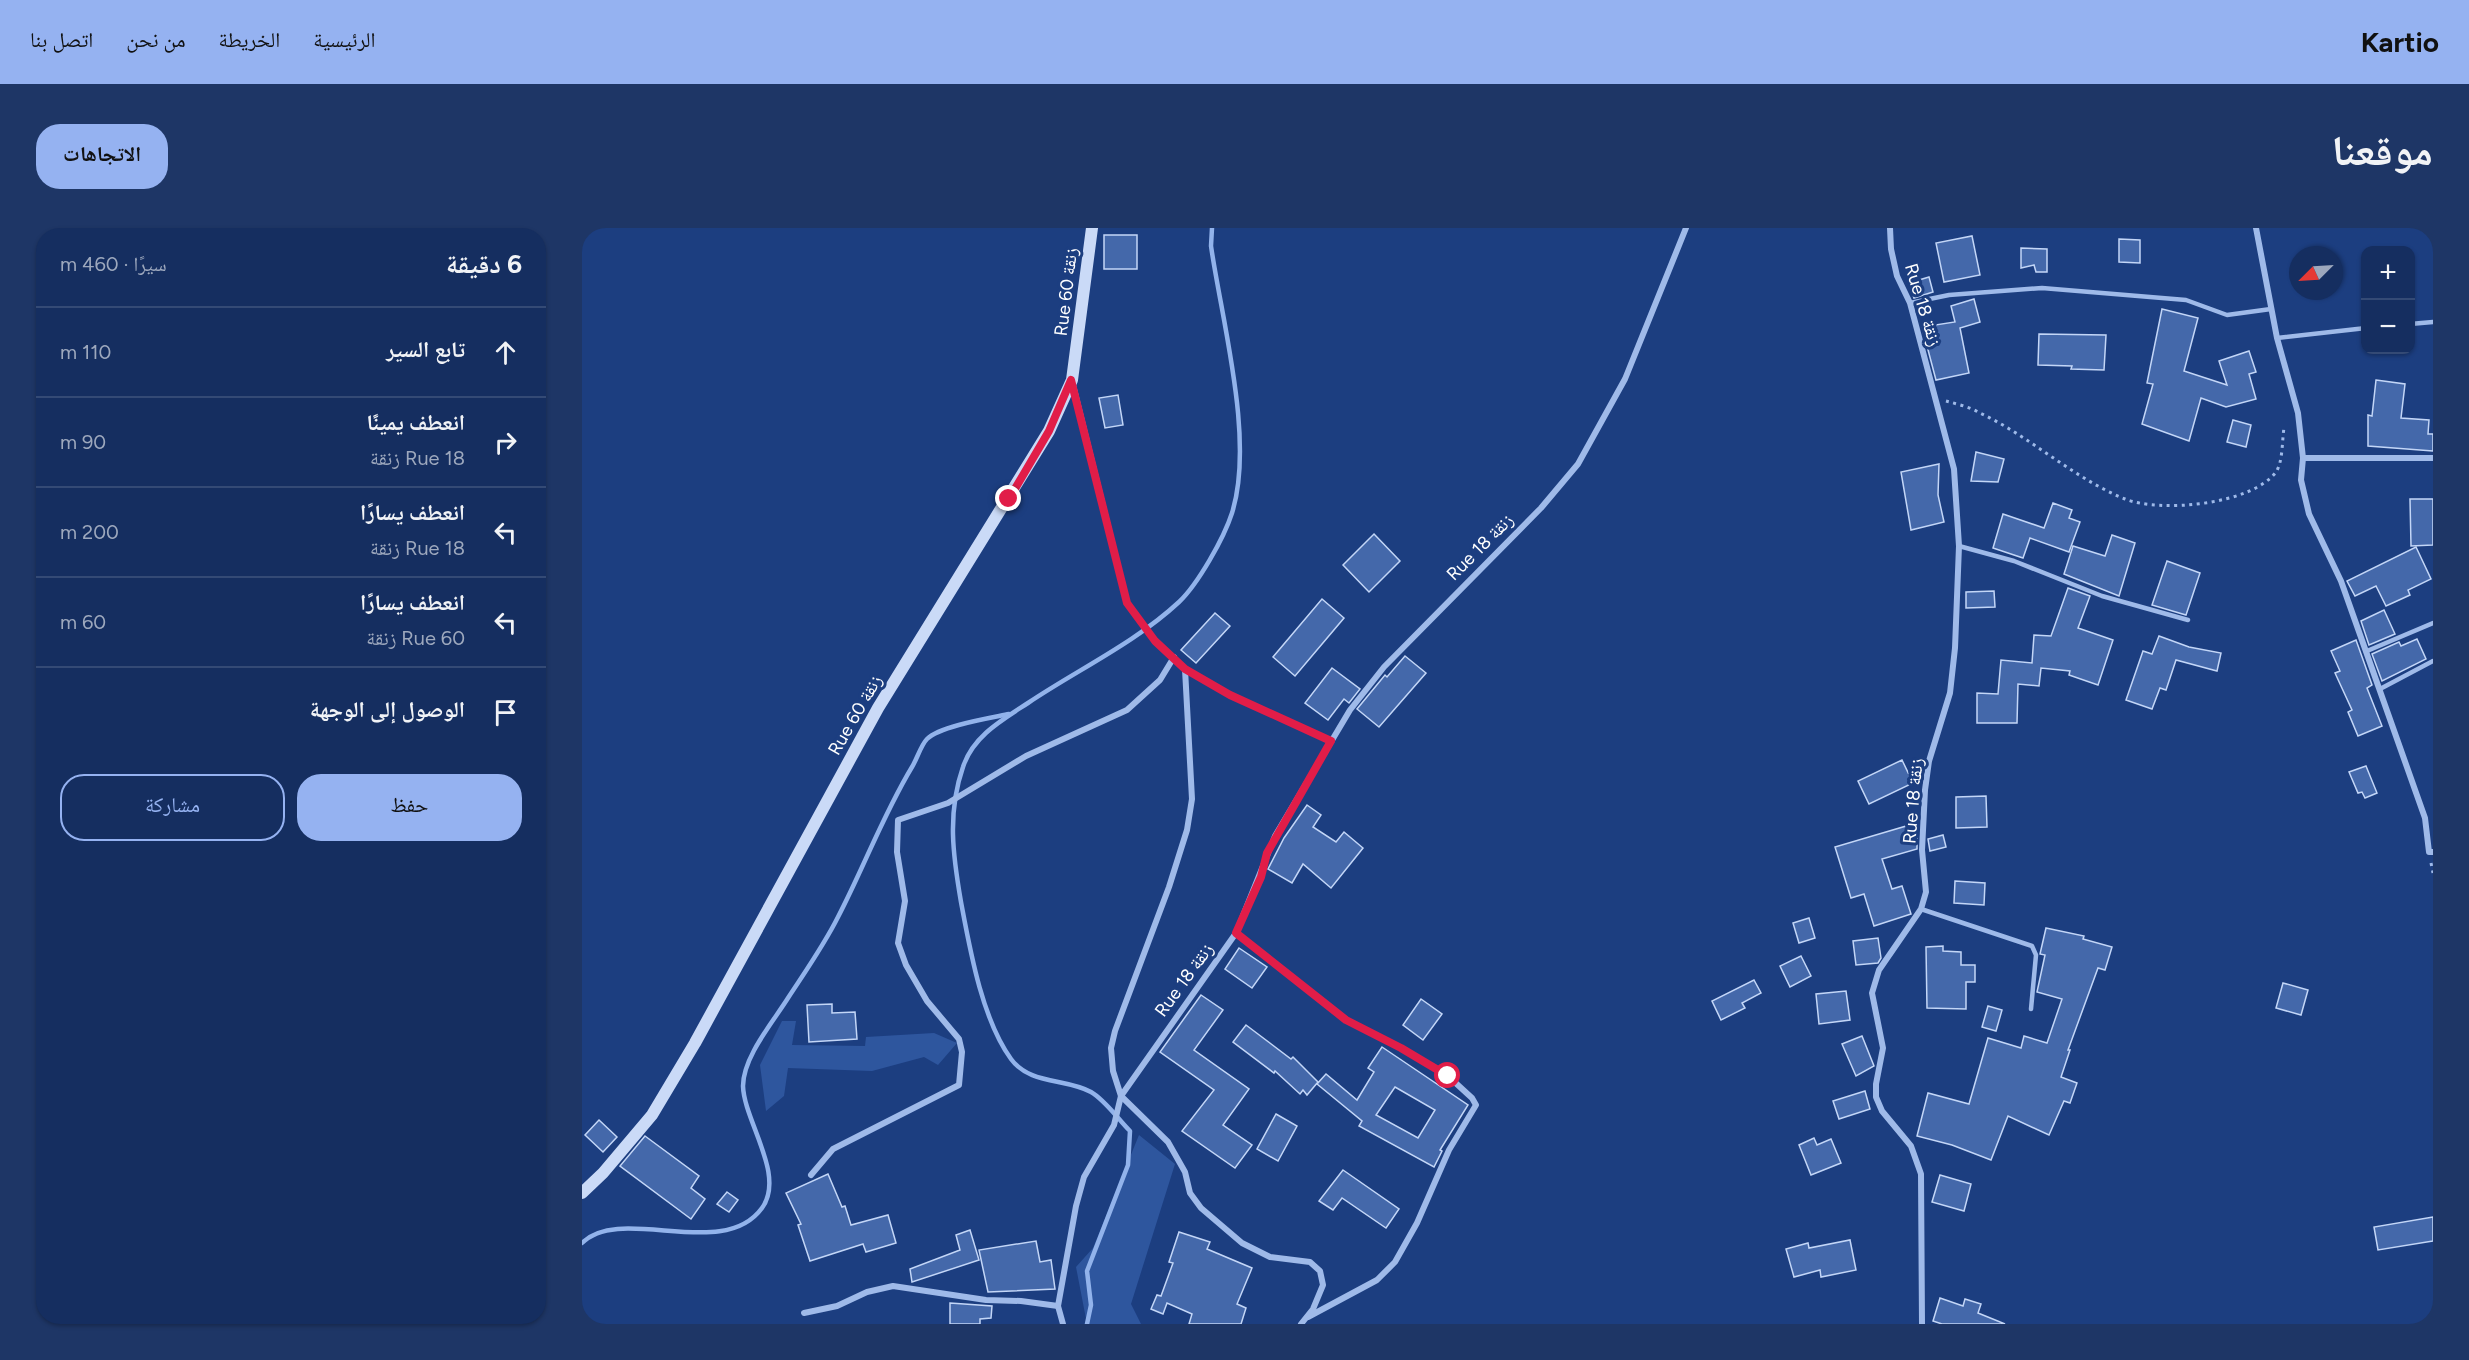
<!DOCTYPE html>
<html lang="ar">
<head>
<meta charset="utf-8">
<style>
	body { margin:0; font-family:Figtree,"Noto Naskh Arabic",sans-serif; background:#1e3666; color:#f1f3f6; direction:rtl }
	.controls { position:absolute; right:18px; top:18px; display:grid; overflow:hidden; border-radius:12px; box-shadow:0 2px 4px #0004 }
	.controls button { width:54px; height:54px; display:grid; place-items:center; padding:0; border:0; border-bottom:2px solid #344a75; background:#152e60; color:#f1f3f6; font:30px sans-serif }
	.compass { position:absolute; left:1707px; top:18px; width:54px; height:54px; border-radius:50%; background:#152e60; box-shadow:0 2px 4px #0004; rotate:246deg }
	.stop { position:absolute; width:18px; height:18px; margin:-14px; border:4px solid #e11d48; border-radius:50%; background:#fff }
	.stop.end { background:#e11d48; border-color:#fff; box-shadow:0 2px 6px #0008 }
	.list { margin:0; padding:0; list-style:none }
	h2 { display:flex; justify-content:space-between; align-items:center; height:78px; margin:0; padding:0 24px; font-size:26px }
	h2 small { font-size:20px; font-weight:400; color:#9da8bd }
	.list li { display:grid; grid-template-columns:39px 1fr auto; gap:18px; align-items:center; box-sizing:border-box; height:90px; padding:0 24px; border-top:2px solid #344a75 }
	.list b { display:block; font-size:22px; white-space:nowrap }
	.list p { margin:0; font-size:20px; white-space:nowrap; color:#9da8bd }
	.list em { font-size:20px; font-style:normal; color:#9da8bd }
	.actions { display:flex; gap:12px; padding:18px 24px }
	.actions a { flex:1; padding:14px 0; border:2px solid #95b2f1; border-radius:24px; text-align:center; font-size:21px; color:#95b2f1 }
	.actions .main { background:#95b2f1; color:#111 }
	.icon { flex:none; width:33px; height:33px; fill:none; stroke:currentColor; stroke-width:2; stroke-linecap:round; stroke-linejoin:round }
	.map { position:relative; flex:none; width:1851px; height:1096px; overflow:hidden; direction:ltr; border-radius:24px }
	header { display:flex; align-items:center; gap:36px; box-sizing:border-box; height:84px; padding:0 30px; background:#95b2f1; color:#111 }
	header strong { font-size:28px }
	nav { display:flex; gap:33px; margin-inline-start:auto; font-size:21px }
	.intro { display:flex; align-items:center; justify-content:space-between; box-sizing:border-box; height:144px; padding:0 36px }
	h1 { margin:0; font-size:42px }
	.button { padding:15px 27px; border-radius:24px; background:#95b2f1; color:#111; font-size:21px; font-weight:700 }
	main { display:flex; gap:36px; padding:0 36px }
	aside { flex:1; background:#152e60; border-radius:24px; box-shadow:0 2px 4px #0004 }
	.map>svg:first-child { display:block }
</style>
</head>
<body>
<header>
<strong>Kartio</strong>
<nav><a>الرئيسية</a><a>الخريطة</a><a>من نحن</a><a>اتصل بنا</a></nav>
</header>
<div class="intro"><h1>موقعنا</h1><a class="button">الاتجاهات</a></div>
<main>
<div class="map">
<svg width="1851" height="1096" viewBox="0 0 1851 1096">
	<rect width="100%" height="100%" fill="#1c3e80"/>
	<g fill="#2e569e">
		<path d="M200 793H214L210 817 283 818 284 809 352 805 375 815 356 837 342 829 290 843 206 840 202 868 184 883 178 837Z"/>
		<path d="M557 907 593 936 549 1076 559 1096H505L494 1039 511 1020Z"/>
	</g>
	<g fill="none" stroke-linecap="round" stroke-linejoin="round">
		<g stroke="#92b3eb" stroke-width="4.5">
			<path d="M0 1015C39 976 141 1034 180 980 204 947 162 893 161 858 161 829 191 794 206 770 223 744 242 717 256 689 282 639 301 587 330 539 335 531 339 517 345 511 358 498 408 490 427 486"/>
			<path d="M505 1096 509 1077 505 1043 546 937 548 903C536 891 523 872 509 864 483 850 448 857 429 831 400 791 388 722 379 674 371 628 365 585 381 539 391 508 420 492 446 475 495 442 553 415 597 374 616 356 642 310 650 285 673 212 640 94 629 18L630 0"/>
		</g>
	</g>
	<g fill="#4468aa" stroke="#c3d6f7" stroke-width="1.5" fill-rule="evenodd">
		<rect x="522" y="7" width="33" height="34"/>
		<path d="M1390 8 1398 47 1362 54 1354 15Z"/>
		<path d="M1537 11 1558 12V35L1537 34Z"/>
		<path d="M1439 20 1465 21V44H1454L1452 37 1439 40Z"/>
		<path d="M1347 49 1351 64 1332 70 1327 55Z"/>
		<path d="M1392 71 1398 94 1378 100 1387 145 1354 152 1340 99 1373 94 1369 78Z"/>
		<path d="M1580 81 1616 90 1602 143 1645 157 1637 133 1667 123 1674 144 1667 146 1674 171 1644 179 1619 170 1607 213 1560 196 1571 156 1565 155Z"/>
		<path d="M1457 106 1524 107 1522 142 1489 141 1490 138 1456 137Z"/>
		<path d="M1794 152 1823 156 1819 190 1847 192 1846 206H1851V223L1786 218V187L1790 188Z"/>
		<path d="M536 167 541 197 523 200 517 170Z"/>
		<path d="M1651 192 1669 197 1664 219 1645 214Z"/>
		<path d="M1394 224 1422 231 1416 254 1389 253Z"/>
		<path d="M1357 236 1356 267 1362 294 1329 302 1319 244Z"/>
		<path d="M1828 271H1851V317L1829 318Z"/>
		<path d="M1471 275 1490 282 1487 290 1498 294 1487 324 1448 310 1441 330 1411 320 1421 286 1462 300Z"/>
		<path d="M792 306 818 333 787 364 761 337Z"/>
		<path d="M1530 307 1553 315 1537 368 1482 346 1491 318 1523 328Z"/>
		<path d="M1834 319 1849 351 1826 362 1828 367 1804 378 1794 358 1773 368 1765 353Z"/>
		<path d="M1585 333 1618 345 1604 387 1570 377Z"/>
		<path d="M1486 360 1508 368 1496 400 1531 412 1516 457 1487 447 1488 443 1459 440 1457 458 1436 456 1435 495H1395V465L1416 466 1419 432 1450 435 1452 407 1469 408Z"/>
		<path d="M1412 363 1413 379 1384 380V364Z"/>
		<path d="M740 371 762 390 713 448 691 429Z"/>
		<path d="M1802 382 1813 406 1787 417 1779 393Z"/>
		<path d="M633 385 648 398 614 435 599 422Z"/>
		<path d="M1577 408 1607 419 1639 425 1635 443 1594 432 1584 462 1578 460 1570 481 1544 472 1561 423 1570 426Z"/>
		<path d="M1835 411 1844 431 1800 453 1790 426 1817 414 1819 418Z"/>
		<path d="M1774 412 1790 457 1785 460 1800 498 1776 508 1766 484 1770 482 1753 445 1758 443 1749 423Z"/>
		<path d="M823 428 844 445 797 499 775 481 803 447 805 449Z"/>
		<path d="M750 440 778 461 767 475 762 471 746 492 723 475Z"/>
		<path d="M1320 532 1331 555 1287 576 1276 553Z"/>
		<path d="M1784 538 1795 565 1783 570 1780 564 1776 565 1767 544Z"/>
		<path d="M1404 568 1405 599 1374 600V569Z"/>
		<path d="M725 577 739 587 731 599 754 614 762 604 781 620 749 660 721 636 710 655 686 641 702 610Z"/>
		<path d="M1331 596 1335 609V621L1300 631 1310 661 1320 658 1329 686 1292 698 1282 666 1269 670 1253 619Z"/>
		<path d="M1361 607 1364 619 1348 623 1346 611Z"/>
		<path d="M1373 653 1403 655 1402 677 1372 675Z"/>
		<path d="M1227 690 1233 710 1217 715 1211 695Z"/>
		<path d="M1464 700 1502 708 1501 711 1530 719 1523 742 1516 740 1486 822H1488L1479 849 1495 855 1488 875 1482 873 1467 907 1426 888 1409 932 1370 917 1335 908 1346 865 1387 876 1406 810 1439 820 1442 808 1465 815 1480 771 1455 764 1463 727 1458 726Z"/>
		<path d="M1296 710 1299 730 1296 735 1274 737 1271 713Z"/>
		<path d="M1361 718V723L1379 724V737H1393V754H1384V781L1345 780 1344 719Z"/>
		<path d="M657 720 685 739 670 760 643 741Z"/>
		<path d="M1219 728 1229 748 1208 759 1198 738Z"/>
		<path d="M1172 752 1179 765 1160 775 1163 780 1139 792 1130 773Z"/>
		<path d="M1701 755 1726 762 1719 787 1694 780Z"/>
		<path d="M1264 763 1268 792 1237 796 1234 766Z"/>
		<path d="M619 767 641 782 612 822 667 861 641 897 670 917 653 940 600 903 632 862 578 824Z"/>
		<path d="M839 771 860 786 841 812 821 797Z"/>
		<path d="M250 776V785L273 784 275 811 227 814 225 777Z"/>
		<path d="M1406 778 1420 782 1414 803 1400 799Z"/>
		<path d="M664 797 709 831 711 829 736 854 725 867 721 862 718 866 693 843 692 845 651 814Z"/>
		<path d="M1280 808 1292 838 1274 848 1260 816Z"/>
		<path d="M800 819 886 877 858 922 860 923 852 939 777 898 780 893 735 856 744 846 775 872 792 844 786 840ZM813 859 853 882 836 910 794 887Z"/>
		<path d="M1283 863 1288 881 1257 891 1251 873Z"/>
		<path d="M694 886 715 898 696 933 675 921Z"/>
		<path d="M17 892 35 909 21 924 3 907Z"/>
		<path d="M63 908 117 948 109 960 123 971 109 991 38 938Z"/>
		<path d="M1232 910 1235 917 1249 911 1259 935 1229 947 1217 917Z"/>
		<path d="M761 942 817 981 804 1000 760 970 751 982 737 973Z"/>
		<path d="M246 946 260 979 263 978 269 997 306 987 314 1015 284 1024 281 1016 228 1033 216 997 219 996 204 965Z"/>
		<path d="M1358 947 1389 956 1382 983 1350 974Z"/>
		<path d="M145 964 156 972 147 984 135 976Z"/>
		<path d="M1851 989V1013L1796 1022 1792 999Z"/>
		<path d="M388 1002 397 1032 330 1054 328 1041 378 1022 374 1007Z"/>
		<path d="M597 1004 628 1014 625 1021 670 1040 655 1076 664 1080 659 1096H607L610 1086 585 1075 581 1086 569 1081 575 1067 579 1068 591 1035 587 1034Z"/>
		<path d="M1268 1012 1274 1042 1239 1049 1238 1042 1212 1049 1204 1021 1226 1015 1227 1020Z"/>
		<path d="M454 1013 458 1034 469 1032 473 1061 406 1064 397 1022Z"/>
		<path d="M1358 1070 1381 1078 1383 1071 1399 1076 1396 1085 1423 1096H1360L1351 1093Z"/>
		<path d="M368 1075 410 1078 409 1090 398 1091V1096H368Z"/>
	</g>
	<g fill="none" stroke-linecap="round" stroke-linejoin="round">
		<g stroke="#9fbae9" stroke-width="3" stroke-dasharray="3 4.5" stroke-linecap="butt">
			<path d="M1364 173C1375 176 1388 179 1398 185 1449 209 1491 250 1543 271 1578 285 1669 277 1694 244 1701 234 1700 212 1702 200"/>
			<path d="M1849 635 1851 645"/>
		</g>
		<g stroke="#9fbae9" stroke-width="4.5">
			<path d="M1328 75 1367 67 1460 60 1604 72 1645 87 1689 81"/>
			<path d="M1828 96 1851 94"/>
			<path d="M1695 110 1784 100"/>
			<path d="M1377 318 1432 333 1520 368 1606 392"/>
			<path d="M1785 423 1851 395"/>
			<path d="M1798 461 1851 433"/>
			<path d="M1339 681 1450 718 1454 727 1449 781"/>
		</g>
		<g stroke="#9fbae9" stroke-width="6">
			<path d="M1308 0 1309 21 1315 48 1328 75 1372 241 1377 318 1373 420 1368 465 1347 533 1343 562 1340 622 1344 664 1339 681 1297 742 1290 765 1301 820 1294 856V869L1300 883 1329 918 1339 946 1340 1096"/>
			<path d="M1674 0 1695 110 1716 185 1721 230 1719 252 1727 286 1759 353 1843 590 1847 624H1851"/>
			<path d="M491 157 545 375 573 413 603 441 648 467 749 513"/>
			<path d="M1721 230H1851"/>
			<path d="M603 441 610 571 605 602 587 659 533 803 529 820 531 843 539 868 586 914 603 944 608 965 619 980 660 1015 688 1029 728 1034 738 1043 741 1057 731 1081 719 1096"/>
			<path d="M654 705 764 792 819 820 866 848 890 870 894 877 867 922 835 995 813 1034 795 1052 726 1089"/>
			<path d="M229 947 251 921 377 857 380 824 377 811 345 773 324 737 316 715 323 673 315 624 316 592 366 575 444 528 545 482 578 452 592 429"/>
			<path d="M222 1085 255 1078 285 1064 311 1058 404 1072 439 1073 476 1078"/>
			<path d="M481 1096 476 1078 494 978 502 949 532 897 539 868 654 705 693 608 768 482 802 439 959 280 996 236 1043 151 1104 0"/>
		</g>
		<path stroke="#cadaf7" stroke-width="12" d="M0 965 21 945 70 887 113 815 296 480 467 203 490 152 510 0"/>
	</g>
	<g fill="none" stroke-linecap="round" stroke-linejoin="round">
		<path stroke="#e11d48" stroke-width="8" d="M427 271 467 203 489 152 545 375 573 413 603 441 648 467 749 513 685 625 679 649 654 705 764 792 819 820 866 848"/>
	</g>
	<g text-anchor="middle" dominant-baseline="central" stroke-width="6" stroke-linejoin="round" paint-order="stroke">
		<g font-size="18" fill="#fff" stroke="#1c3e80">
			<text transform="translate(484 64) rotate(-83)">Rue 60 زنقة</text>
			<text transform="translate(1341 77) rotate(73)">Rue 18 زنقة</text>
			<text transform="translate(898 319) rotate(-45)">Rue 18 زنقة</text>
			<text transform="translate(273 487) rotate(-60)">Rue 60 زنقة</text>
			<text transform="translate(1331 573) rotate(-85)">Rue 18 زنقة</text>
			<text transform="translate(602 752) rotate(-54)">Rue 18 زنقة</text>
		</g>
	</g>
</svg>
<div class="controls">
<button>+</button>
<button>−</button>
</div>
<svg class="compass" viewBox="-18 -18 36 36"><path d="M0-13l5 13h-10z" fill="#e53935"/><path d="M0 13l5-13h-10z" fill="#9da8bd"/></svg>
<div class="stop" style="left:866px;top:848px"></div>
<div class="stop end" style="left:427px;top:271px"></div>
</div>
<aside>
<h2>6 دقيقة<small>سيرًا · 460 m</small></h2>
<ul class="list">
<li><svg class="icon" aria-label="ahead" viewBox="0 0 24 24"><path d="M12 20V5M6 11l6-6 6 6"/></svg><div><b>تابع السير</b></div><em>110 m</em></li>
<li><svg class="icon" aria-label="right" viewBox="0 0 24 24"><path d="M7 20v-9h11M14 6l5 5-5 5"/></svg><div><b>انعطف يمينًا</b><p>Rue 18 زنقة</p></div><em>90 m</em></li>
<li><svg class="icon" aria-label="left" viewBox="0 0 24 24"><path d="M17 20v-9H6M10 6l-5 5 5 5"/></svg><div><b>انعطف يسارًا</b><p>Rue 18 زنقة</p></div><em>200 m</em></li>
<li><svg class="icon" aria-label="left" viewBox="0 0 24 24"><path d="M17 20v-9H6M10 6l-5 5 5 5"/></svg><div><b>انعطف يسارًا</b><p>Rue 60 زنقة</p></div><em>60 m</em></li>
<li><svg class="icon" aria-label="arrive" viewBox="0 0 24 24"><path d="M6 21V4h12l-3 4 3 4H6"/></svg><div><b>الوصول إلى الوجهة</b></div></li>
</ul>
<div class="actions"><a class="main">حفظ</a><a>مشاركة</a></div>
</aside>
</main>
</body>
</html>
